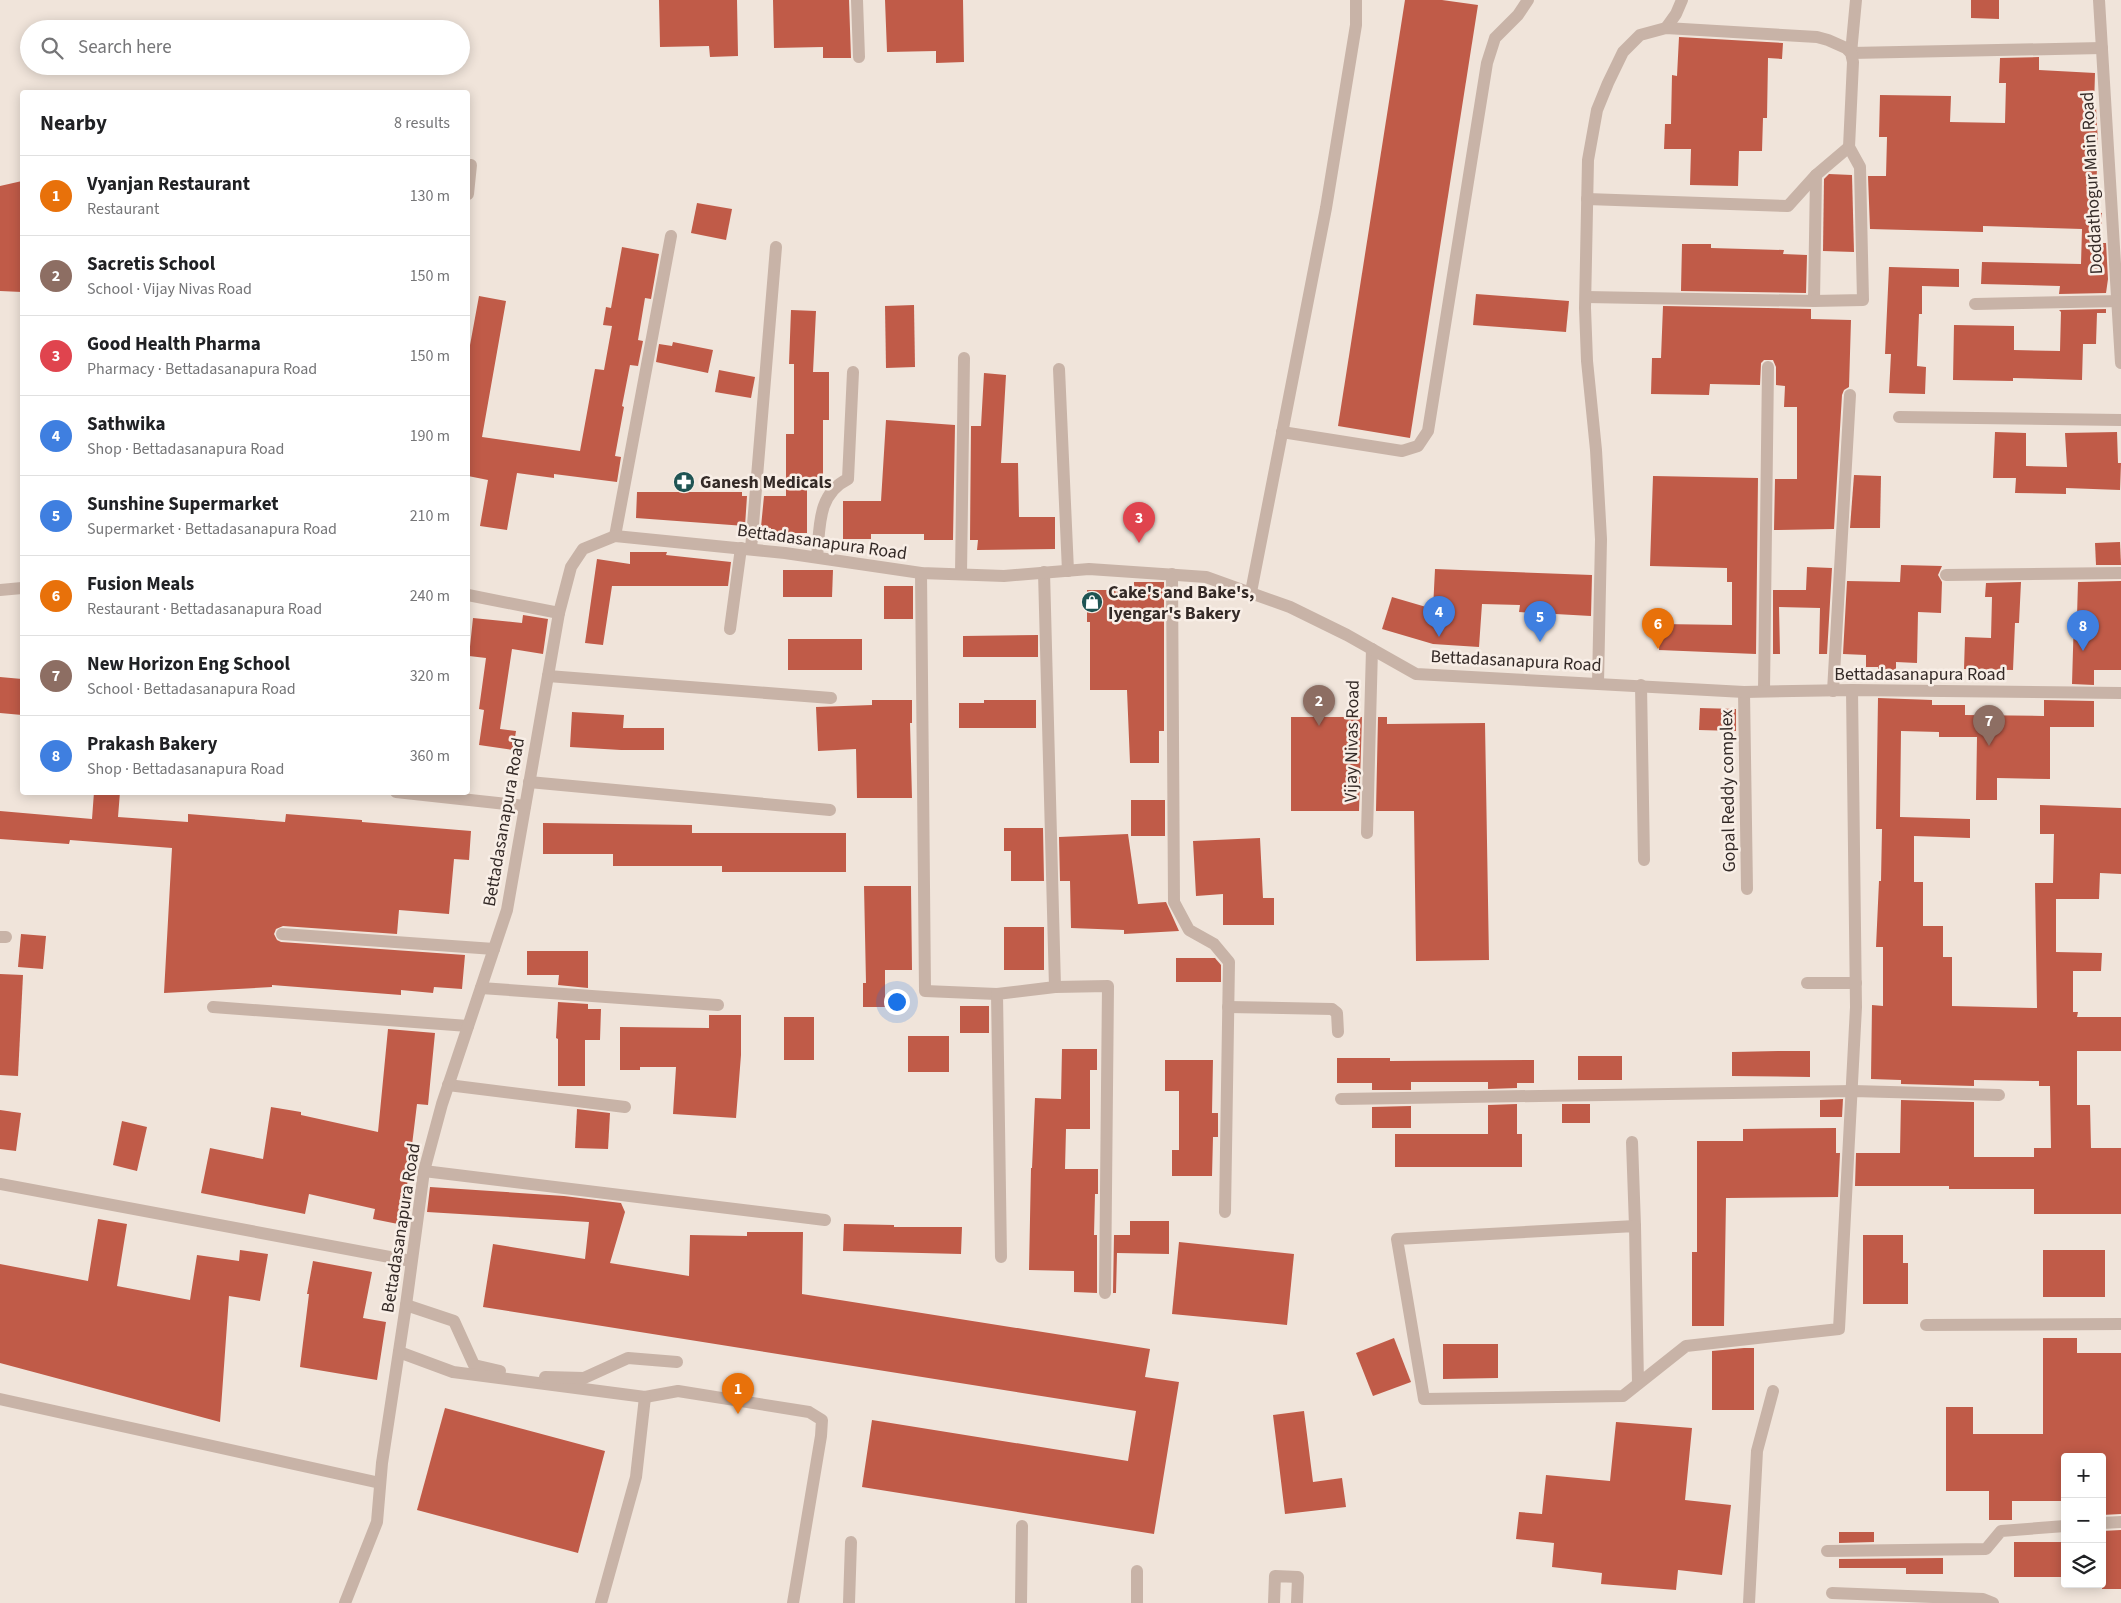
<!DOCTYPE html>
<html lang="en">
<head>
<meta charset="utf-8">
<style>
	body { margin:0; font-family:"Source Sans 3",sans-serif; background:#f6f6f6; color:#202124 }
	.controls { position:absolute; right:15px; bottom:15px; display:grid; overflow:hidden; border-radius:5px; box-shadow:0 2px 12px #0003 }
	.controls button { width:45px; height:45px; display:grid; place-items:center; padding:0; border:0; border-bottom:1px solid #e0e0e0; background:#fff; color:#202124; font:25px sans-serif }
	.you { position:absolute; left:896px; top:1001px; width:18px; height:18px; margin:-12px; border:4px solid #fff; border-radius:50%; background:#1a73e8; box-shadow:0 0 0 8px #1a73e833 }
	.badge { display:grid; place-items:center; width:32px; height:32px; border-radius:50%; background:#1f5453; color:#fff; font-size:16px; font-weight:700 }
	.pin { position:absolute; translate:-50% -41px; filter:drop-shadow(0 1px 2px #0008) }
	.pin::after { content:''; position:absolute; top:26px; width:18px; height:15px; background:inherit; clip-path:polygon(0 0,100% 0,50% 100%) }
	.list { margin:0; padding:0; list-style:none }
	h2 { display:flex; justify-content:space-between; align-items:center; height:65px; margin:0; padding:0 20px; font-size:21px }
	h2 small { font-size:16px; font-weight:400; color:#757577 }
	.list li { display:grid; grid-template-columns:32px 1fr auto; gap:15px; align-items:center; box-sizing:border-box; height:80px; padding:0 20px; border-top:1px solid #e0e0e0 }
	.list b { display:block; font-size:19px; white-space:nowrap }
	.list p { margin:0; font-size:16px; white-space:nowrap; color:#757577 }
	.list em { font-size:16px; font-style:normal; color:#757577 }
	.icon { flex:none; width:28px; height:28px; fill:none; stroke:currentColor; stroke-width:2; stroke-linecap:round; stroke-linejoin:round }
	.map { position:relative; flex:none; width:2121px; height:1603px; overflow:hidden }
	.search { position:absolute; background:#fff; box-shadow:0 2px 12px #0003; left:20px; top:20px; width:450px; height:55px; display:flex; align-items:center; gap:12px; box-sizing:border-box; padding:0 18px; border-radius:28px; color:#757577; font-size:19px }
	.panel { position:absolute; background:#fff; box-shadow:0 2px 12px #0003; left:20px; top:90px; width:450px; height:705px; border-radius:5px }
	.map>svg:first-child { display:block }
</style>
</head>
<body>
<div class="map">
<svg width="2121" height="1603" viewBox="0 0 2121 1603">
	<rect width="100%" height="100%" fill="#f0e4da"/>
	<g fill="#c05b48">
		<path d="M659 0H737L738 56 710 57 709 46 660 47Z"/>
		<path d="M773 0H849L851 58H823V47L774 48Z"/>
		<path d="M885 0H963L964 62 936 63V51L887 52Z"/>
		<path d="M1405 0H1442L1478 5 1410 438 1338 426Z"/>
		<path d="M1971 0H1999V19L1971 18Z"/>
		<path d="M1679 37 1783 43 1782 59 1768 58 1767 118H1763L1762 151H1739L1738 186 1690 185 1691 149H1664L1665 124H1671L1672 75 1677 76Z"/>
		<path d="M2039 57V70L2095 73 2094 107H2096L2098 143 2096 193H2099L2098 212 2102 213 2101 243H2106L2108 279 2106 293 2059 294 2060 286 1981 284 1982 262 2081 264 2082 229 1983 226V232L1870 229 1868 176H1886L1887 137H1879L1880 95 1951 96 1950 122 2005 123 2006 83H1999L2000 58Z"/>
		<path d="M1829 174 1852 175 1854 252 1823 251 1824 179Z"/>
		<path d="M22 181V292L0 291V186Z"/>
		<path d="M697 203 732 209 726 240 691 233Z"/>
		<path d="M1682 244H1711V248L1784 250 1783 254 1807 255 1806 293 1681 291Z"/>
		<path d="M622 247 659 254 651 299 645 298 638 340 643 341 638 366 630 365 622 406 624 407 615 456 621 457 617 482 554 474V478L517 473 507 530 480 526 488 480 468 476V356L479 296 506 301 482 437 580 451 595 369 604 370 612 326 603 325 606 307 611 308Z"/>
		<path d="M1889 267 1959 269V287L1922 286V314H1919L1917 366 1926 367 1925 394 1889 393 1891 354H1885Z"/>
		<path d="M1476 294 1569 301 1566 332 1473 325Z"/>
		<path d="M914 305 915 367 886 368 885 306Z"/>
		<path d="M1663 306 1811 309V319L1851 320 1849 387 1844 390 1842 395 1834 529 1774 530 1775 479H1797V407H1784L1785 386 1776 385V367L1773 360H1764L1761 363 1760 385 1710 384 1709 395 1651 394 1652 358H1661Z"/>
		<path d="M2106 309V313H2097L2096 344H2083L2082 380 2013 378V381L1953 380 1954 325 2014 326V350L2060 351 2061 312 2059 310Z"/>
		<path d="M791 310 816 311 813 372H829V420H823V478H807V533H771V528L761 527 764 496H786V434H794V364H789Z"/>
		<path d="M673 342 713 350 708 373 656 362 659 344 672 346Z"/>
		<path d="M719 370 755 377 751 398 715 392Z"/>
		<path d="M984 373 1006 375 1001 463H1018L1019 517H1055V549L977 550 978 540H970L971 426H981Z"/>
		<path d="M886 420 955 425 953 540H924V534H871V539H843V501H881Z"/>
		<path d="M1995 432 2026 433V466L2067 467 2065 433 2117 432 2118 463H2121L2120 490 2066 488V494L2015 493 2016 478H1993Z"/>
		<path d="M1854 475 1881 476 1880 528H1850Z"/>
		<path d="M1653 476 1758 478 1756 654 1659 650 1660 624 1732 625V582H1727V568L1650 566Z"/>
		<path d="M637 492H742V496H747L745 526 636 518Z"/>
		<path d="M2120 542 2121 565H2096L2095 543Z"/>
		<path d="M630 552H667L666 555 731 562 728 586H612L603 645 585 643 597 559 630 564Z"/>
		<path d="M1901 565 1942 566 1938 575 1942 582 1941 613 1918 612 1917 663 1896 662V682H1878V667H1866V655L1843 654 1847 581 1900 582Z"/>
		<path d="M1807 567 1832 568 1827 654H1819L1820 608 1779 607 1780 654H1773V590H1806Z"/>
		<path d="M1435 569 1592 575 1591 616 1519 612 1520 605 1482 604 1479 647 1433 644 1382 629 1392 597 1433 609Z"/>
		<path d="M783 570H833L832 597H783Z"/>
		<path d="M2121 581V670H2094V685L2072 684 2074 616H2077L2078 582Z"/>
		<path d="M1134 582H1164V731H1159V763H1130L1127 690H1090V622H1087V590H1134Z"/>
		<path d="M2021 582 2019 623H2015L2013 670 1964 669 1965 637 1991 638 1992 597H1985L1986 583Z"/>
		<rect x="884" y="586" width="29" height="33"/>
		<path d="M523 615 548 619 543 654 512 649 500 729 516 731 513 750 479 745 484 710 479 709 486 658 469 656 473 618 522 623Z"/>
		<path d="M1038 635V657H963V636Z"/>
		<rect x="788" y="639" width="74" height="31"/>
		<path d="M0 677 22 679V715L0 713Z"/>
		<path d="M1878 698 1932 700V705H1965V715L2044 716V700L2094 701V727H2050V779L1997 778V800H1976L1977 737H1939V732L1901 731 1900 817 1970 819V838L1914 836V882H1923V926H1943V957H1952V1006L2037 1008 2035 883H2053L2054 834H2040V805L2121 808V874L2100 873 2099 899H2056V952L2102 953 2101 971H2073V1012H2078L2077 1017H2121V1051H2077V1105H2090L2091 1148H2121V1214H2034V1189H1949V1186H1855L1856 1153H1900L1901 1100 1974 1102V1157H2034V1148H2051L2050 1086H2039V1081L1974 1080V1086L1901 1084V1080L1871 1079 1872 1005 1883 1006V947H1876L1879 881H1881L1882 829H1876Z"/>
		<path d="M872 700H912V723H910L912 798H857L856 749 818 751 816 707 872 705Z"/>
		<path d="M984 700H1036V728H959V703H984Z"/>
		<path d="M1700 708 1736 709V731L1699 730Z"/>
		<path d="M572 712 624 715 623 728H664V750H621L570 747Z"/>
		<path d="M1291 717H1362L1359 811H1291Z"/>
		<path d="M1378 717H1387V724L1485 723 1489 960 1416 961 1414 811H1376Z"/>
		<path d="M94 792H120L118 817 188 822V814L285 822 286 814 362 820V822L471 831 469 860 454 859 449 914 399 910 397 934 283 926 276 929 274 934 277 940 281 942 465 955 462 989 434 987 433 993 401 990V995L272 985V987L164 993 172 848 70 840 69 844 0 839V811L92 819Z"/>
		<rect x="1131" y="800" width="34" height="36"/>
		<path d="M543 823 692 825V833H846V872H722V866H613V854H543Z"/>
		<path d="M1004 828H1043L1044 881H1011V851H1004Z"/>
		<path d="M1128 834 1138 904 1166 902 1179 931 1124 934V930L1071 928 1070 881H1060L1059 837Z"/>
		<path d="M1260 838 1263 898H1274V925H1223V894L1196 896 1193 841Z"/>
		<path d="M864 886H911L912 970H885V1007H863V983H866Z"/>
		<rect x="1004" y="927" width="40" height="43"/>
		<path d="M21 934 46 936 43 969 18 967Z"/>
		<path d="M527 951H588V988L558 985 559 975H527Z"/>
		<path d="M1176 958H1215L1221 965V982H1176Z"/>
		<path d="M0 974 23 975 18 1076 0 1075Z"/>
		<path d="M558 1002 588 1004V1009H601L600 1040H585V1086H558V1039L556 1038Z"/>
		<rect x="960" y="1006" width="29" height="27"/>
		<path d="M709 1015H741V1055L736 1118 673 1114 676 1067H640V1070H620V1027L709 1028Z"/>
		<rect x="784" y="1017" width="30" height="43"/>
		<path d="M388 1029 435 1033 428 1105 417 1104 407 1186H414L410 1211 401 1210 398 1224 373 1219 375 1209 309 1194 305 1214 201 1193 210 1148 263 1159 271 1107 301 1112V1115L378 1132Z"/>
		<rect x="908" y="1036" width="41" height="36"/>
		<path d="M1062 1049H1097V1070H1090V1129H1066L1065 1169H1098V1194H1095L1094 1235H1097V1293L1074 1292V1271L1029 1270 1031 1168H1032L1035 1098 1061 1099Z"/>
		<path d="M1778 1051H1810V1077L1732 1076V1052Z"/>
		<rect x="1578" y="1056" width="44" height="24"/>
		<path d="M1337 1058H1390V1061L1534 1060V1083H1517V1088L1488 1089V1082H1411V1090H1372V1083H1337Z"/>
		<path d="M1165 1060H1213L1212 1113H1218V1137H1213L1212 1176H1172V1150H1179V1091H1165Z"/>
		<path d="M1843 1099 1842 1117H1820V1100Z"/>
		<path d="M1517 1104V1134H1522V1167H1395V1134H1488V1105Z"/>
		<rect x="1562" y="1104" width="28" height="19"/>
		<path d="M1411 1106V1128H1372V1107Z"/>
		<path d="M577 1109 610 1113 608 1149 575 1148Z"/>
		<path d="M0 1110 21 1113 16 1151 0 1149Z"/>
		<path d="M122 1121 147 1127 137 1171 113 1165Z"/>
		<path d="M1836 1128V1153H1840L1838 1197 1726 1198 1724 1326H1692V1252H1697V1141H1743V1129Z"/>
		<path d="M430 1187 564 1196 621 1203 625 1212 610 1263 689 1276 690 1235 747 1236V1232H803L802 1294 1150 1349 1145 1377 1179 1382 1154 1534 862 1487 872 1420 1128 1461 1136 1411 483 1307 493 1244 585 1259 589 1222 427 1212Z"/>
		<path d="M98 1219 127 1224 117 1286 190 1300 197 1255 239 1261 240 1250 268 1254 260 1301 229 1296 220 1422 0 1363V1264L88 1281Z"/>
		<path d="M1130 1221H1169V1254L1117 1253 1116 1293H1113L1114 1235H1130Z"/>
		<path d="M844 1224 894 1225V1227H962L961 1254 843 1251Z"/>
		<path d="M1863 1235H1903V1263H1908V1304H1863Z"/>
		<path d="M1179 1242 1294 1254 1287 1325 1172 1314Z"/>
		<rect x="2043" y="1250" width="62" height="47"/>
		<path d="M313 1261 372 1272 363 1318 386 1322 377 1380 300 1367 309 1294H307Z"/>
		<path d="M1394 1338 1411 1382 1373 1396 1356 1353Z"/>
		<path d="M2043 1338H2077V1353H2121V1514L2102 1515V1457H2065V1501H2012V1520H1989V1491H1946V1407H1973V1434H2043Z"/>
		<path d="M1443 1344H1498V1378L1443 1379Z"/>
		<path d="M1744 1348H1754V1410H1712V1351Z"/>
		<path d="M445 1408 605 1451 578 1553 417 1510Z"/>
		<path d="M1304 1411 1313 1482 1342 1478 1346 1507 1285 1514 1273 1415Z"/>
		<path d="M1616 1422 1692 1428 1685 1500 1731 1505 1722 1575 1678 1570 1676 1590 1601 1584 1602 1573 1552 1567 1554 1543 1516 1539 1519 1512 1542 1514 1546 1475 1610 1481Z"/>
		<path d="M2121 1530V1589H2102V1531Z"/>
		<path d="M1839 1532H1874V1542L1839 1543Z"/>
		<rect x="2014" y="1542" width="51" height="35"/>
		<path d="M1943 1558V1574H1906V1568H1839V1559Z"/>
	</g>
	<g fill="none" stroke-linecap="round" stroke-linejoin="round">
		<g stroke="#c8b3a7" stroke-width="12">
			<path d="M857 0 859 57"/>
			<path d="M1856 0 1851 53 2102 48"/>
			<path d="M2099 0 2121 363"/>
			<path d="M1666 28 1676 14 1682 0"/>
			<path d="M468 194 471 165"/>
			<path d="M1587 199 1788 206 1816 175 1849 147"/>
			<path d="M1586 297 1814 301 1816 175"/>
			<path d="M1975 304 2121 301"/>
			<path d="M1059 369 1068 571"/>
			<path d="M1899 417 2121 420"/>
			<path d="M1282 432 1402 451 1418 446 1428 431 1487 63 1495 38 1518 15 1528 0"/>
			<path d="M615 536 671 236"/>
			<path d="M751 549 776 247"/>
			<path d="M817 557C820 527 817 494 848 479L853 372"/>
			<path d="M921 573 925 991 997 994"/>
			<path d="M961 574 964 358"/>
			<path d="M1172 574 1174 902 1189 930 1214 944 1229 962 1225 1212"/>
			<path d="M1946 575 2121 573"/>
			<path d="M0 590 22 588"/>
			<path d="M1251 592 1326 208 1356 25V0"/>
			<path d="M468 595 559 613"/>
			<path d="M730 629 741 548"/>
			<path d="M548 676 831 698"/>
			<path d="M1598 683 1601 539 1596 450 1587 361 1585 308 1588 160 1597 110 1608 83 1623 52 1640 35 1666 28 1817 37 1828 40 1846 48 1851 53 1853 62 1849 147 1860 167 1863 300 1814 301"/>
			<path d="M1641 685 1644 860"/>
			<path d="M1764 691 1768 367"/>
			<path d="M1833 691 1850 395"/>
			<path d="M1744 692 1747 889"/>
			<path d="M529 782 830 810"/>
			<path d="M396 792 525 806"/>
			<path d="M1367 833 1372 649"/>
			<path d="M282 934 494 949"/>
			<path d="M0 937H6"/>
			<path d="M1807 983H1856"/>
			<path d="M1055 987 1108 986 1105 1293"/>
			<path d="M481 988 718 1005"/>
			<path d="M213 1007 468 1026"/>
			<path d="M1228 1007 1332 1009 1337 1013 1338 1032"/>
			<path d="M448 1085 625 1107"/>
			<path d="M1341 1099 1853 1091 1999 1095"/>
			<path d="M1632 1142 1635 1226"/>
			<path d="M424 1171 825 1220"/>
			<path d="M0 1184 411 1261"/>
			<path d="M1001 1257 997 994 1055 987 1044 572"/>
			<path d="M406 1305 454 1321 474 1365 500 1371"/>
			<path d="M1926 1325 2121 1324"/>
			<path d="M399 1352 453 1372 645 1397 678 1391 809 1412 822 1420 821 1436 793 1603"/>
			<path d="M545 1377 584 1378 628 1358 677 1362"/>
			<path d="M1638 1383 1635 1226 1397 1239 1424 1399 1623 1396 1686 1346 1839 1329 1856 1007 1852 690"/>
			<path d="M0 1399 380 1483"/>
			<path d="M2102 1523 2121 1522"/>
			<path d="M1827 1551 1986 1549 2001 1531 2065 1526"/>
			<path d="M1137 1571V1603"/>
			<path d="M1832 1593 1983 1599 1993 1603"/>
			<path d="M345 1603 377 1522 382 1463 406 1305 424 1171 442 1104 507 910 559 613 571 567 583 549 615 536 785 553 921 573 1004 576 1089 569 1206 577 1290 607 1347 635 1416 674 1744 692 1852 690 2121 693"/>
			<path d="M601 1603 636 1477 645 1397"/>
			<path d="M849 1603 851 1542"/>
			<path d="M1021 1603 1022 1526"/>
			<path d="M1274 1603 1275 1576 1298 1577 1297 1603"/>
			<path d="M1749 1603 1757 1451 1773 1391"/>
		</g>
	</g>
	<defs>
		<g id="pharmacy-disc" transform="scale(1.125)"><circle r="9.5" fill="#1f5453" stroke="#f8eee6"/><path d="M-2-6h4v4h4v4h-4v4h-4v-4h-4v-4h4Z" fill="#fff"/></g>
		<g id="shop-disc" transform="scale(1.125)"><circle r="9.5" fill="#1f5453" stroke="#f8eee6"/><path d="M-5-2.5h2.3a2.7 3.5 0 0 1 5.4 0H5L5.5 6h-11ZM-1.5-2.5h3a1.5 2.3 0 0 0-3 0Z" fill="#fff"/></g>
	</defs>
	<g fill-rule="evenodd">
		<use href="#pharmacy-disc" x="684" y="482"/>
		<use href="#shop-disc" x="1092" y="602"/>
	</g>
	<g text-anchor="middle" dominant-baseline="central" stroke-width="5" stroke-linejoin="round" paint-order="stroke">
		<g font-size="18" fill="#342a27" stroke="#f8eee6">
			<text transform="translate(2092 183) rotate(-93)">Doddathogur Main Road</text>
			<text transform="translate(822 542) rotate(8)">Bettadasanapura Road</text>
			<text transform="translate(1516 661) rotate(3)">Bettadasanapura Road</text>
			<text x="1920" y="674">Bettadasanapura Road</text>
			<text transform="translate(1352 741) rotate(-89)">Vijay Nivas Road</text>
			<text transform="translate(1728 791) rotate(-91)">Gopal Reddy complex</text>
			<text transform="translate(504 822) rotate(-80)">Bettadasanapura Road</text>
			<text transform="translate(401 1228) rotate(-81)">Bettadasanapura Road</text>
		</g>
		<g font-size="18" font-weight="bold" fill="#342a27" stroke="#f8eee6" text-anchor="start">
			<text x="700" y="482">Ganesh Medicals</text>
			<text x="1108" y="592">Cake's and Bake's,<tspan x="1108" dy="21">Iyengar's Bakery</tspan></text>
		</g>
	</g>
</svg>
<div class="controls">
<button>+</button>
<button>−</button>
<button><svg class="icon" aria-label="layers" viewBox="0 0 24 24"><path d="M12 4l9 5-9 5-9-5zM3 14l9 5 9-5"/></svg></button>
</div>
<div class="you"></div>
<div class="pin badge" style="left:738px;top:1414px;background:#e8710a">1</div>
<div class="pin badge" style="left:1319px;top:726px;background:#8d6e63">2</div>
<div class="pin badge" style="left:1139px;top:543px;background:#e0444e">3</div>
<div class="pin badge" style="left:1439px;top:637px;background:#3f7fe0">4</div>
<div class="pin badge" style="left:1540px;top:642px;background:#3f7fe0">5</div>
<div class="pin badge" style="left:1658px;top:649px;background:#e8710a">6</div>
<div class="pin badge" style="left:1989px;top:746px;background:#8d6e63">7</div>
<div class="pin badge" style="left:2083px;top:651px;background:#3f7fe0">8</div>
<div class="search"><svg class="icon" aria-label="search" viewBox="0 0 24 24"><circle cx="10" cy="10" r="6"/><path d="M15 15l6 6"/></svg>Search here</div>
<section class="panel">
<h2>Nearby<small>8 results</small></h2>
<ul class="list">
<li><span class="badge" style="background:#e8710a">1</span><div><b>Vyanjan Restaurant</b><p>Restaurant</p></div><em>130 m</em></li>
<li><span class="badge" style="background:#8d6e63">2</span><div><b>Sacretis School</b><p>School · Vijay Nivas Road</p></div><em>150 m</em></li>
<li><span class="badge" style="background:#e0444e">3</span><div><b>Good Health Pharma</b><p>Pharmacy · Bettadasanapura Road</p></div><em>150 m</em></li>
<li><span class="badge" style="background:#3f7fe0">4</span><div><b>Sathwika</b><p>Shop · Bettadasanapura Road</p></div><em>190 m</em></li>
<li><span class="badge" style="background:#3f7fe0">5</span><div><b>Sunshine Supermarket</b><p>Supermarket · Bettadasanapura Road</p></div><em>210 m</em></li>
<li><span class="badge" style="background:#e8710a">6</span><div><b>Fusion Meals</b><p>Restaurant · Bettadasanapura Road</p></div><em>240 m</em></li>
<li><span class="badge" style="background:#8d6e63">7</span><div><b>New Horizon Eng School</b><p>School · Bettadasanapura Road</p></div><em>320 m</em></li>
<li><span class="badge" style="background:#3f7fe0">8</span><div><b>Prakash Bakery</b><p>Shop · Bettadasanapura Road</p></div><em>360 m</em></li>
</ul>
</section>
</div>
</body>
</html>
